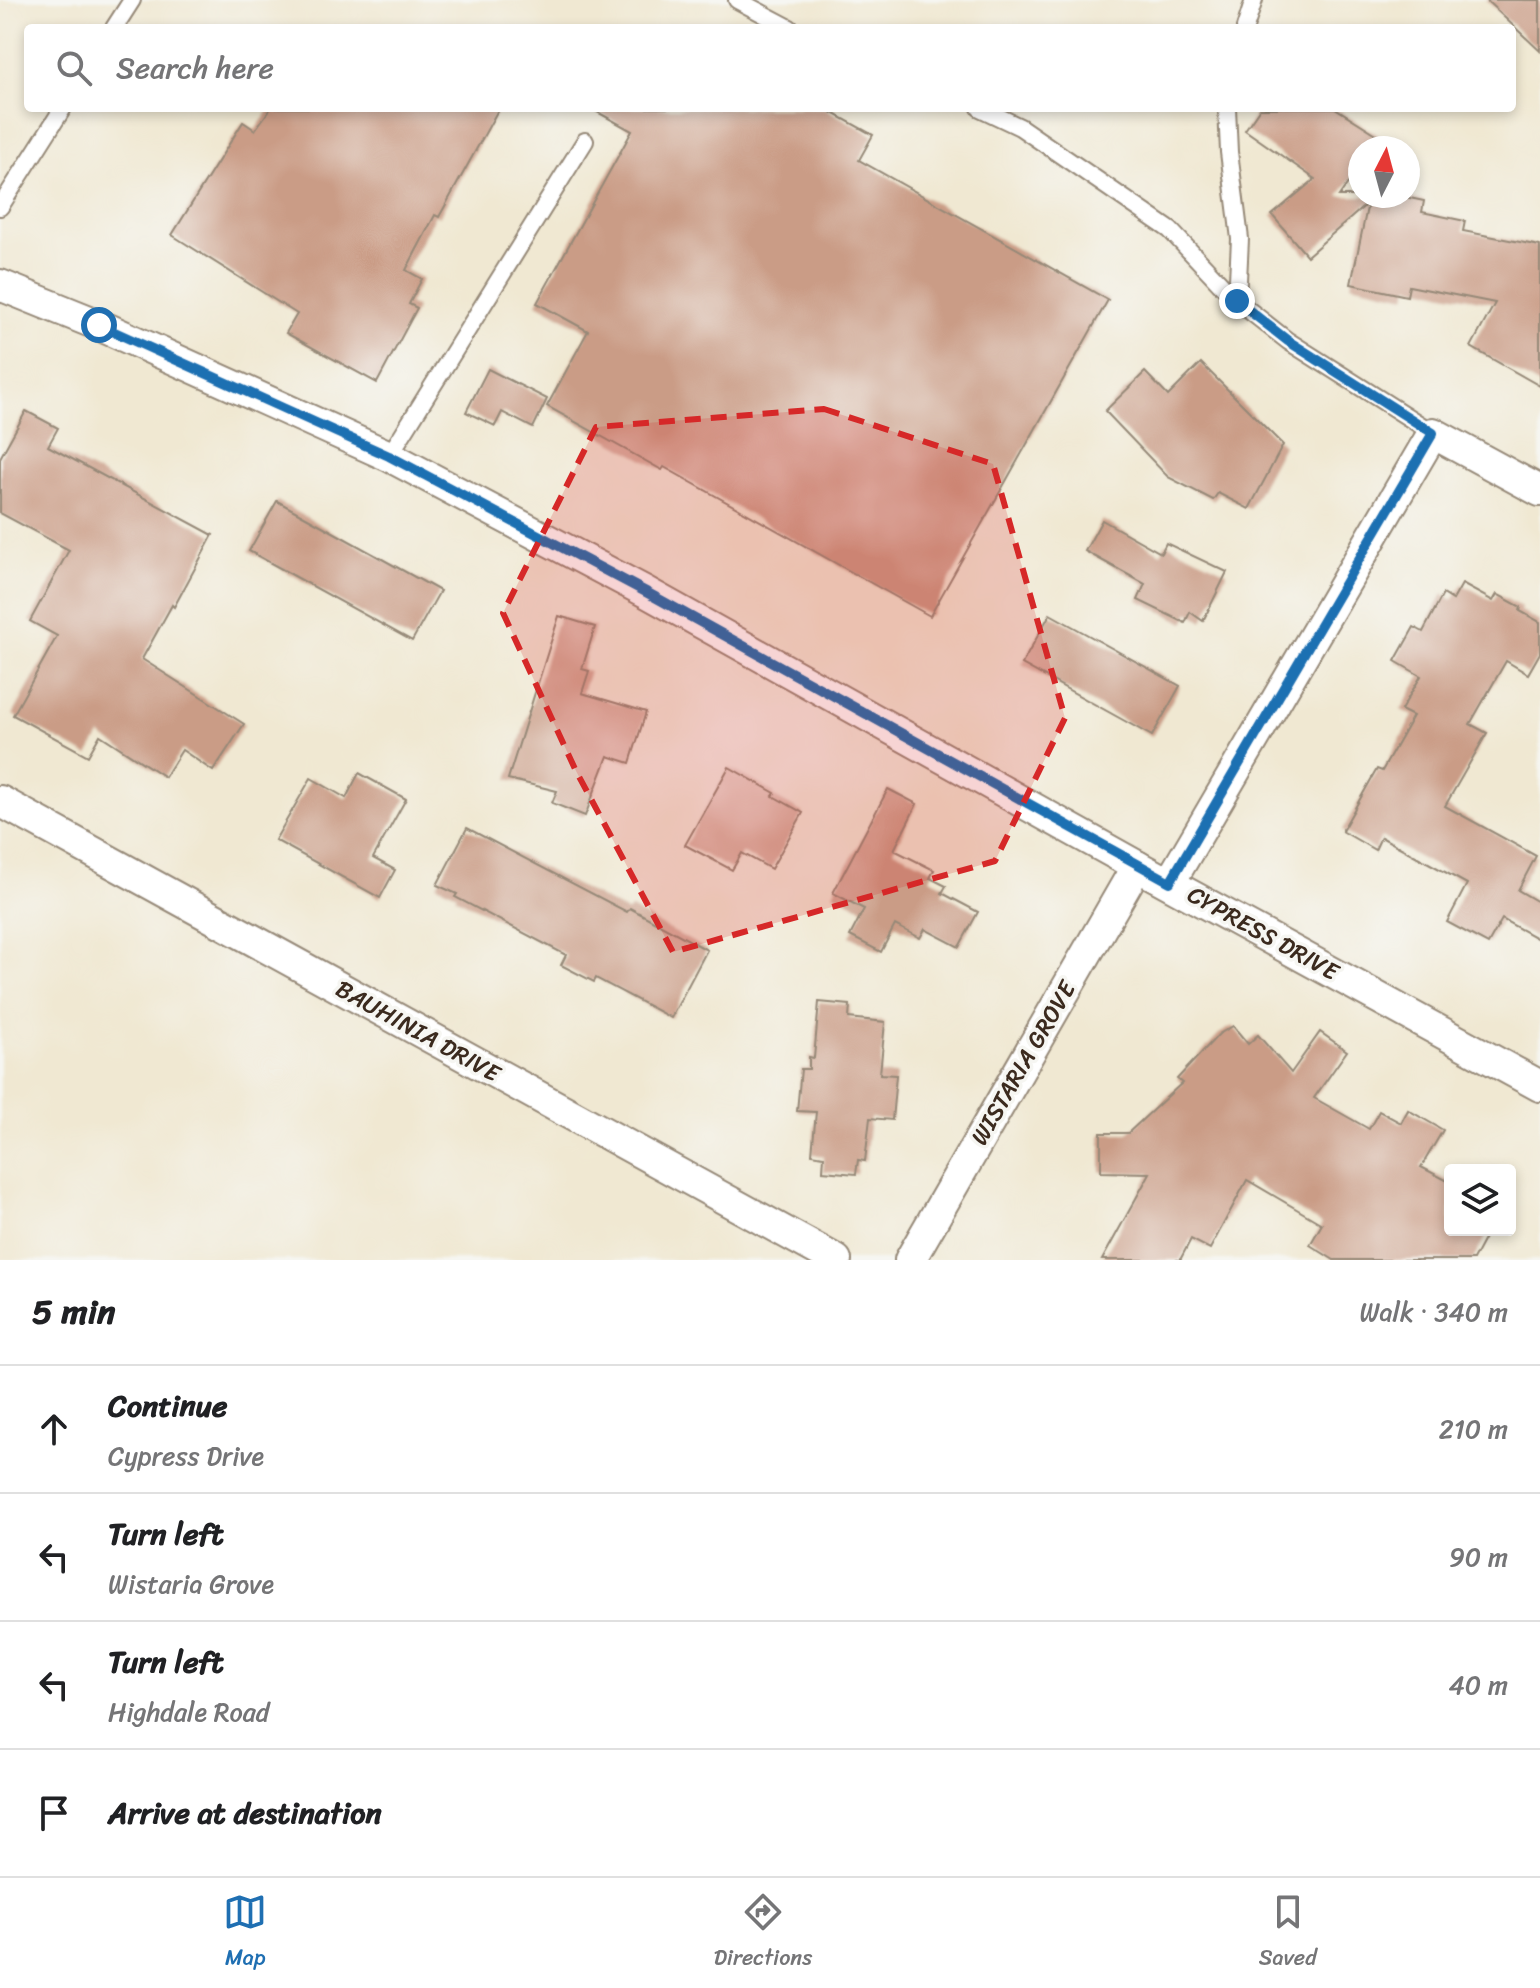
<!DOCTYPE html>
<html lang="en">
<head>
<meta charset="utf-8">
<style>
	body { margin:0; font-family:Sriracha,sans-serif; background:#f6f6f6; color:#202124 }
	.controls { position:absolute; right:24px; bottom:24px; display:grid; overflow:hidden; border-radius:8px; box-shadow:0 4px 12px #0003 }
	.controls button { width:72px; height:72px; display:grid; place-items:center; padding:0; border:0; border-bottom:2px solid #e0e0e0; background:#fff; color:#202124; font:40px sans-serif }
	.compass { position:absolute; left:1348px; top:136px; width:72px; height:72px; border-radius:50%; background:#fff; box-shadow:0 4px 12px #0003; rotate:6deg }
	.stop { position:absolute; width:24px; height:24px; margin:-18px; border:6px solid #1f6fb2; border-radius:50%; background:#fff }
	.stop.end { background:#1f6fb2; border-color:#fff; box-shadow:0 2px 8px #0008 }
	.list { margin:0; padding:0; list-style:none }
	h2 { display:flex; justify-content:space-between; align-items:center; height:104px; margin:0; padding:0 32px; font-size:34px }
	h2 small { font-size:26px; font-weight:400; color:#757577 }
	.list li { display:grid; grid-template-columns:52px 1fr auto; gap:24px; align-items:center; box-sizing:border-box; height:128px; padding:0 32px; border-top:2px solid #e0e0e0 }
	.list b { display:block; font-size:30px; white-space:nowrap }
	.list p { margin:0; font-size:26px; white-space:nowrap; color:#757577 }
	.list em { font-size:26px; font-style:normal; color:#757577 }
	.icon { flex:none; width:44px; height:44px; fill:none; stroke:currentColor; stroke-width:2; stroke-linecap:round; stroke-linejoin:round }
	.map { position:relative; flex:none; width:1540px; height:1260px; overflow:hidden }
	.search { position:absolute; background:#fff; box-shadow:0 4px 12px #0003; left:24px; right:24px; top:24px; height:88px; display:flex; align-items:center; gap:20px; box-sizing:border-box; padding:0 28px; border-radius:8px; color:#757577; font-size:30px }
	.sheet { height:616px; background:#fff }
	nav { display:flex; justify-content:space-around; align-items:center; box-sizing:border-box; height:112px; border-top:2px solid #e0e0e0; background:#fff; font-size:22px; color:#757577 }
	nav a { display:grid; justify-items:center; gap:4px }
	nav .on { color:#1f6fb2 }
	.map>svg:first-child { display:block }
</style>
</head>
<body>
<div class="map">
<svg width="1540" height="1260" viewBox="0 0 1540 1260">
	<rect width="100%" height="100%" fill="#f6f6f2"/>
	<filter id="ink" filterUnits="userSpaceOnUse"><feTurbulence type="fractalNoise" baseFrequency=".0125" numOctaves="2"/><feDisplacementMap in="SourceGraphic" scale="16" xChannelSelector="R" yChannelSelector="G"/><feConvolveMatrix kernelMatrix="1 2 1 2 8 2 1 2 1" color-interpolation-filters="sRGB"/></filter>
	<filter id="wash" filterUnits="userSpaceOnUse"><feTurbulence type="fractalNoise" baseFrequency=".006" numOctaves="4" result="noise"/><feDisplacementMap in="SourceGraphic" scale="32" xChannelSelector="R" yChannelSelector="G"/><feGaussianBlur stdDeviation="1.8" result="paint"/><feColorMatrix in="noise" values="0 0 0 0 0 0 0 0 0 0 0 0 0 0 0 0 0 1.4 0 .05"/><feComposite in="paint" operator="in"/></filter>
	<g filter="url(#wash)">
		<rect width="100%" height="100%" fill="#f0e8d2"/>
		<g id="blocks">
			<g fill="#ca9c86">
				<path d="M1486 0H1540V51Z"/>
				<path d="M271 108H499L439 217 435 215 406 270 422 279 409 304 417 308 377 383 286 333 297 314 172 235 243 122 255 130Z"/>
				<path d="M590 108H824L873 135 859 160 1108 300 930 616 664 467 662 470 547 406 588 331 537 303 632 131Z"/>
				<path d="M1260 108H1335L1381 137 1373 148H1360V166L1339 196H1400L1424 201 1422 212 1465 221 1463 231 1540 246V386L1471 347 1495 303 1409 286 1407 296 1351 284 1368 203 1307 256 1272 215 1315 179 1245 130Z"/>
				<path d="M1201 363 1283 445 1249 509 1218 493 1213 500 1168 477 1105 411 1145 372 1168 396Z"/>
				<path d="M488 369 547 399 533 428 502 412 495 426 466 412Z"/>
				<path d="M26 411 58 428 48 446 213 535 174 607 172 605 142 659 244 724 213 771 182 750 165 777 100 735 88 756 13 715 57 636 30 621 69 550 0 513V458Z"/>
				<path d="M277 501 440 591 412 641 249 551Z"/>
				<path d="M1102 520 1161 553 1166 543 1227 572 1203 621 1190 612 1185 623 1138 600 1145 584 1085 551Z"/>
				<path d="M1462 584 1493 601 1497 594 1521 607 1520 611 1540 622V653L1528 674 1506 661 1470 724 1487 733 1445 806 1536 856 1518 890 1540 903V940L1502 919 1488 944 1447 922 1467 884 1381 837 1375 850 1342 831 1377 769 1382 771 1413 716 1401 710 1421 676 1395 661 1414 627 1423 632 1443 594 1453 600Z"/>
				<path d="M1050 614 1180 686 1152 736 1022 664Z"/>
				<path d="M559 616 595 627 582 669 589 671 582 693 646 712 630 763 608 756 585 816 552 803 557 791 508 779Z"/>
				<path d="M729 767 775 793 773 796 803 813 771 869 742 853 732 870 685 845Z"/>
				<path d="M359 773 406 799 373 858 395 870 380 898 275 840 311 778 346 798Z"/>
				<path d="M888 789 917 804 894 850 934 870 930 878 946 886 942 893 978 912 959 947 925 929 920 938 895 925 881 952 850 936 864 909 833 893Z"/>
				<path d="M467 828 627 912 630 908 707 950 671 1018 596 978 594 982 561 965 566 955 455 897 457 894 437 885Z"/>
				<path d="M819 1002 850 1005 849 1018 885 1022 880 1074 896 1075 892 1120 870 1118 865 1161 858 1160 856 1174 823 1171 824 1156 812 1154 816 1112 797 1111 801 1069H809V1057L814 1058Z"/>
				<path d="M1233 1026 1248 1044 1258 1035 1291 1073 1320 1032 1347 1051 1314 1098 1369 1129 1379 1111 1401 1123 1408 1110 1443 1130 1421 1167 1450 1182V1230H1489L1473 1260H1334L1310 1245 1322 1224 1247 1180 1210 1249 1191 1239 1180 1260H1102L1150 1173 1101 1172V1133H1128L1182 1083 1177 1079 1219 1034Z"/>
			</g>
		</g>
	</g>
	<g filter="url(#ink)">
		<use href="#blocks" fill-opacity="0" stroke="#968978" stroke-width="2"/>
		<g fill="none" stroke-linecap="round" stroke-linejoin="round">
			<g stroke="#968978" stroke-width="20">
				<g id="service">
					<path d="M737 0 790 28"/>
					<path d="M114 28 132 0"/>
					<path d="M1245 28 1254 0"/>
					<path d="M980 108 1020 127 1170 230 1237 301 1288 341 1433 433"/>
					<path d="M1227 108 1229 152 1240 239 1237 301"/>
					<path d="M0 207 63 108"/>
					<path d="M389 456 585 141"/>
				</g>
			</g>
			<g stroke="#968978" stroke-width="34">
				<g id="minor">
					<path d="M0 285 99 325 389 456 646 592 1137 866 1540 1086"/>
					<path d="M0 801 836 1260"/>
					<path d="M1170 882 1433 433 1540 491"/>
					<path d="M910 1260 1137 866"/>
				</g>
			</g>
			<use href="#service" stroke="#fff" stroke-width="16"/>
			<use href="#minor" stroke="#fff" stroke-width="30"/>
		</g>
	</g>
	<g fill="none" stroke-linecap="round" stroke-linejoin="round" filter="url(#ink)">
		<path stroke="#1f6fb2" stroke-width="10" d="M99 325 389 456 646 592 1170 882 1433 433 1288 341 1237 301"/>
	</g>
	<path fill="#d62828" fill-opacity="0.2" stroke="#d62828" stroke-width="6" stroke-dasharray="16 10" stroke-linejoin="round" d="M824 409 993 464 1065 718 995 861 673 952 576 771 503 613 596 427Z"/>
	<g text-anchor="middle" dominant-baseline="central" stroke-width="7" stroke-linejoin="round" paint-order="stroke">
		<g font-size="24" fill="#3b2a1e" stroke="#f6f6f2">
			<text transform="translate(1263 933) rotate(29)">CYPRESS DRIVE</text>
			<text transform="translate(418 1031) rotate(29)">BAUHINIA DRIVE</text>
			<text transform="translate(1023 1063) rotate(-60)">WISTARIA GROVE</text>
		</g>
	</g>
</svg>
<div class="controls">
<button><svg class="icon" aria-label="layers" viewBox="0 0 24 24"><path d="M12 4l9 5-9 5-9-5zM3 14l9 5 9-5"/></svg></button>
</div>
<svg class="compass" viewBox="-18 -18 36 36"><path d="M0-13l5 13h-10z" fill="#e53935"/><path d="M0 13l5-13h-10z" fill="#757577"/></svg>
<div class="stop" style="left:99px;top:325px"></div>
<div class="stop end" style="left:1237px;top:301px"></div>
<div class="search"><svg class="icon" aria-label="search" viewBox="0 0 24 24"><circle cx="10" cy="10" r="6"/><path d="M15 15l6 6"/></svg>Search here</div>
</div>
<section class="sheet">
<h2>5 min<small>Walk · 340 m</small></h2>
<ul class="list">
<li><svg class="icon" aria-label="ahead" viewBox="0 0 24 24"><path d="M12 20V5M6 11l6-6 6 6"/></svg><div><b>Continue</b><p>Cypress Drive</p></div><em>210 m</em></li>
<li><svg class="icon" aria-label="left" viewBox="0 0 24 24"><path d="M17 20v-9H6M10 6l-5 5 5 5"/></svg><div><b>Turn left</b><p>Wistaria Grove</p></div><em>90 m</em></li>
<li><svg class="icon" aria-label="left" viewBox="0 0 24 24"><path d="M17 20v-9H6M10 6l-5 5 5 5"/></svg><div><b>Turn left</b><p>Highdale Road</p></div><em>40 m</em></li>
<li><svg class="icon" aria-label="arrive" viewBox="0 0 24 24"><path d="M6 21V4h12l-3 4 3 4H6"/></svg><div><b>Arrive at destination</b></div></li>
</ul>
</section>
<nav>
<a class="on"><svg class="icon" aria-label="map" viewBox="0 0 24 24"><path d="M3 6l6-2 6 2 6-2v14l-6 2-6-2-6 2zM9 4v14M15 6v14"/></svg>Map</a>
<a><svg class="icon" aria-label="directions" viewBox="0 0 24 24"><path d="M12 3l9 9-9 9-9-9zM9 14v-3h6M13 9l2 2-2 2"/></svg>Directions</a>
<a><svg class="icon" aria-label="saved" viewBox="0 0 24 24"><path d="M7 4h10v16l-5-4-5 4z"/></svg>Saved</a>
</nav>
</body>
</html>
